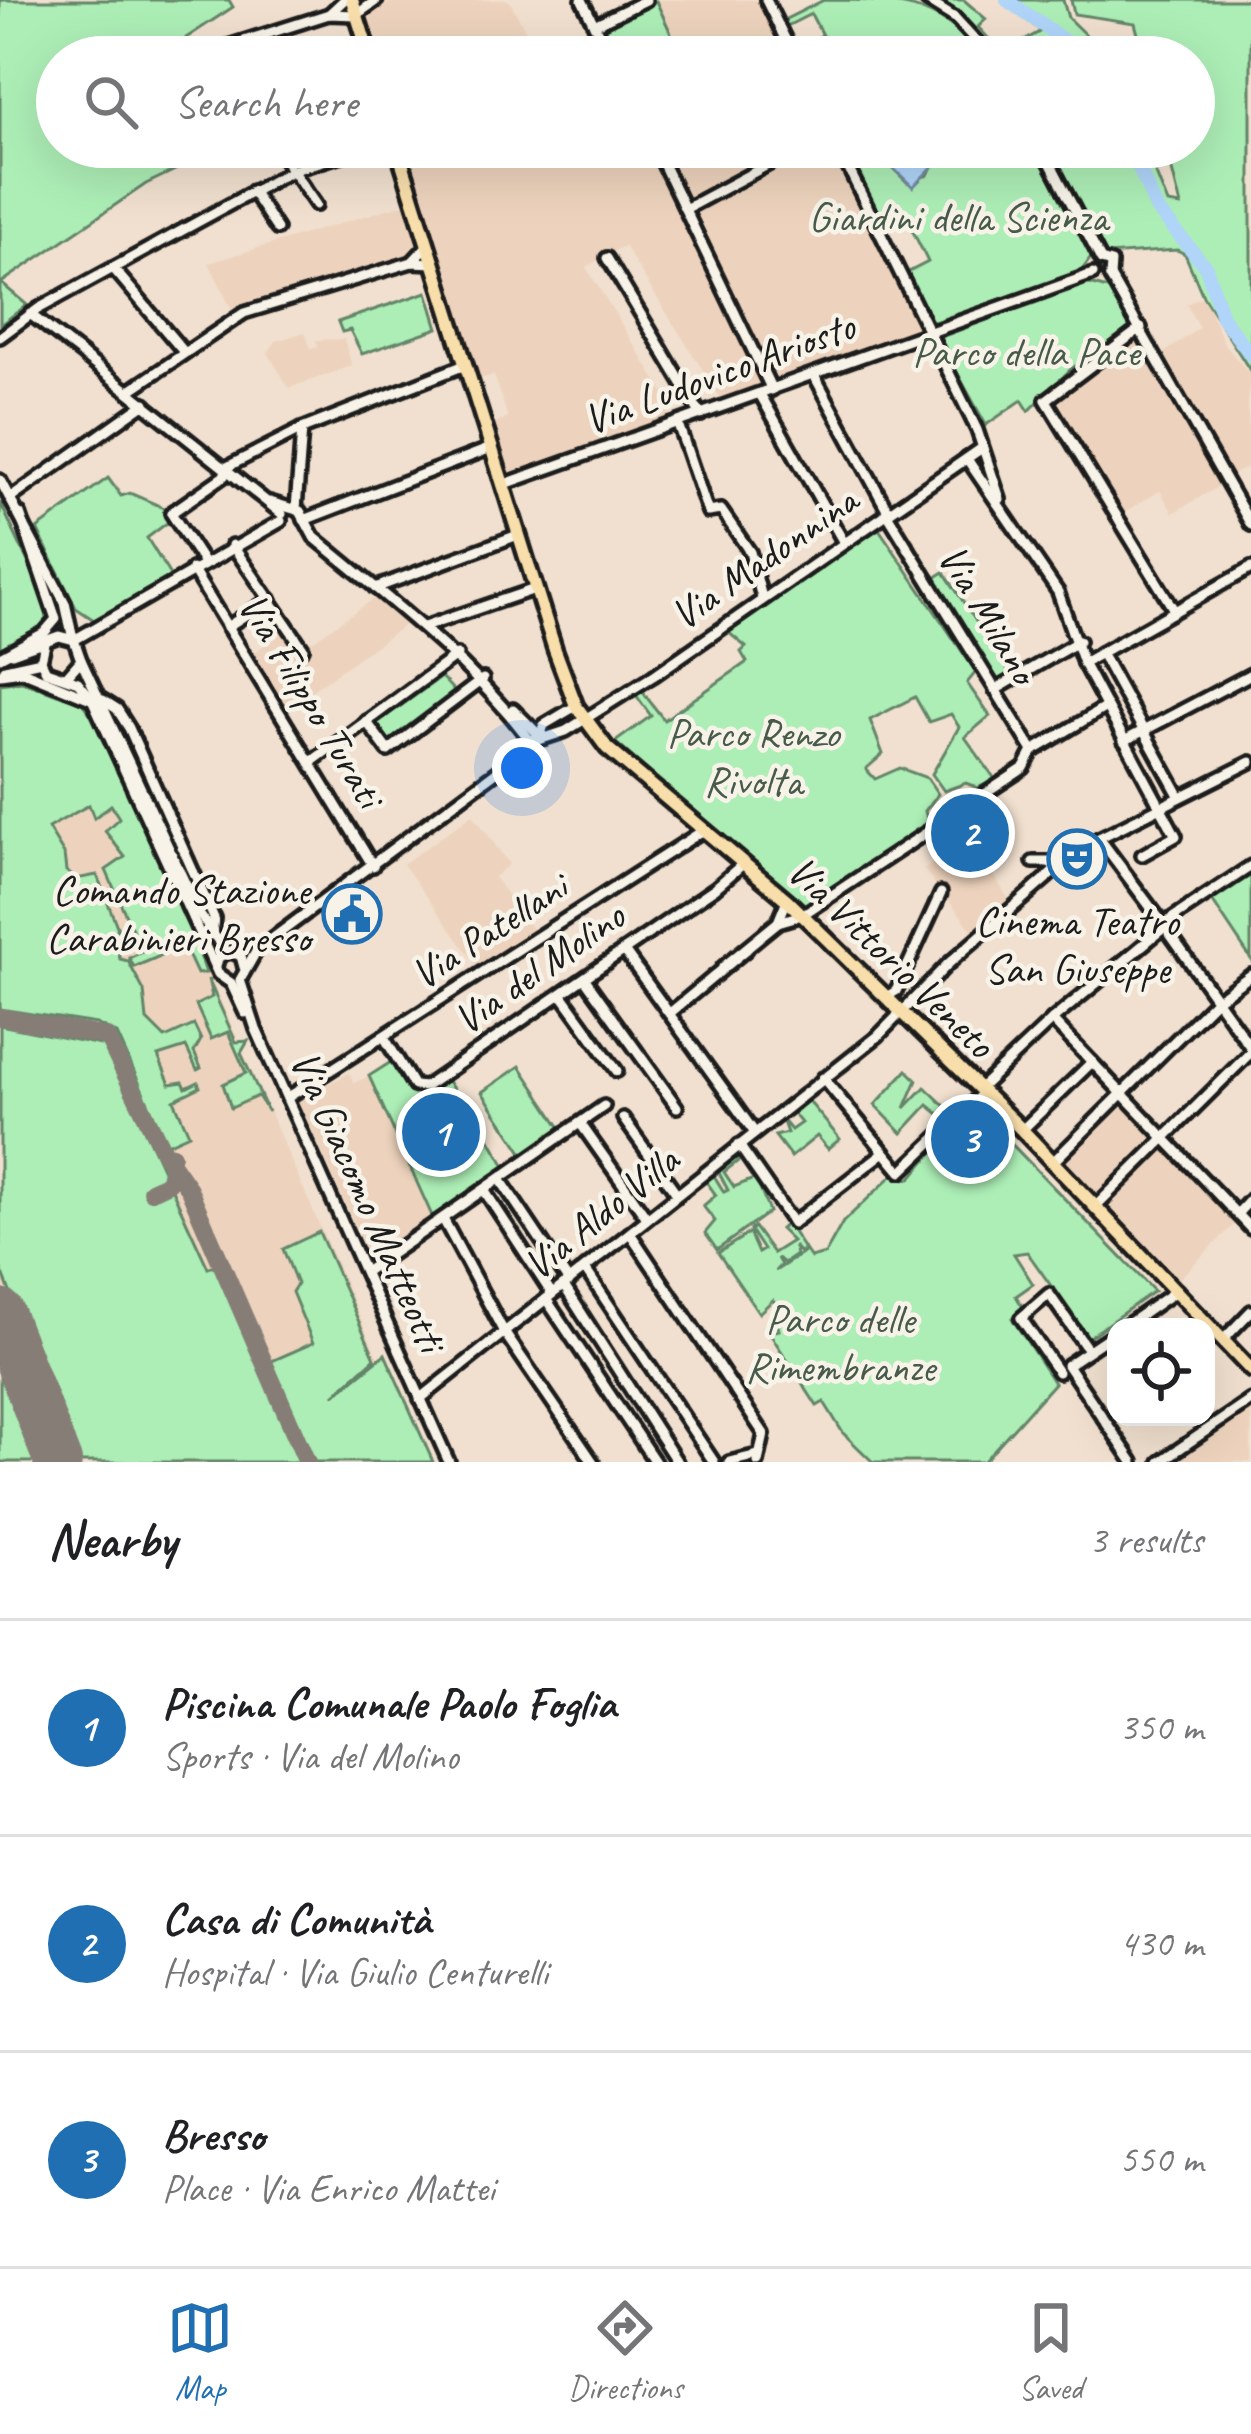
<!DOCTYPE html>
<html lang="en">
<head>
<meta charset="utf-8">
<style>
	body { margin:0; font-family:Caveat,sans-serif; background:#f2f2f2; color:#202124 }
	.controls { position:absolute; right:36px; bottom:36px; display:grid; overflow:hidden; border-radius:24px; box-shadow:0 12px 48px #0002 }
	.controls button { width:108px; height:108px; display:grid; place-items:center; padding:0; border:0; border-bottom:3px solid #e0e0e0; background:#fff; color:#202124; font:60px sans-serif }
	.you { position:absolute; left:522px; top:768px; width:42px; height:42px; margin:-30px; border:9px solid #fff; border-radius:50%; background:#1a73e8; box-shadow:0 0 0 18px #1a73e833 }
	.badge { display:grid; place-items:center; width:78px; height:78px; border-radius:50%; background:#1f6fb2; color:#fff; font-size:39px; font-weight:700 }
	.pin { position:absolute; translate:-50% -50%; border:6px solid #fff; box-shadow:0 3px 12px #0006 }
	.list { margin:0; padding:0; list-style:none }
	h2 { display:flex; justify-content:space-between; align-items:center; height:156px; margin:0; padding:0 48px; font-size:51px }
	h2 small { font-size:39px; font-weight:400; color:#757577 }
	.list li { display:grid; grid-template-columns:78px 1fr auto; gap:36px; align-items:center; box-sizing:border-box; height:216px; padding:0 48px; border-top:3px solid #e0e0e0 }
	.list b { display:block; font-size:45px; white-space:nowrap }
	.list p { margin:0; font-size:39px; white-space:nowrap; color:#757577 }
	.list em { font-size:39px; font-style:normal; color:#757577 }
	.icon { flex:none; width:66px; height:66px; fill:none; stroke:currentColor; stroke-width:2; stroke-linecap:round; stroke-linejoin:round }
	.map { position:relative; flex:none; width:1251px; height:1462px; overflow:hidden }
	.search { position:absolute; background:#fff; box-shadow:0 12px 48px #0002; left:36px; right:36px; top:36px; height:132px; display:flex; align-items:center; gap:30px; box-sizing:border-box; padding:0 42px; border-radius:66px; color:#757577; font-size:45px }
	.sheet { height:804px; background:#fff }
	nav { display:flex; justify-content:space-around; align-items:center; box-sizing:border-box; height:168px; border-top:3px solid #e0e0e0; background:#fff; font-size:33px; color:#757577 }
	nav a { display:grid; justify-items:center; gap:6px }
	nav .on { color:#1f6fb2 }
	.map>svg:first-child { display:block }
</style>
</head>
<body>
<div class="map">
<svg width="1251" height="1462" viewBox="0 0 1251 1462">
	<rect width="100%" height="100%" fill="#f1e0cf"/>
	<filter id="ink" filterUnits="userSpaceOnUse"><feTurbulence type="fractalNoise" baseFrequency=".00833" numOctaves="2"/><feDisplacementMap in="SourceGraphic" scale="24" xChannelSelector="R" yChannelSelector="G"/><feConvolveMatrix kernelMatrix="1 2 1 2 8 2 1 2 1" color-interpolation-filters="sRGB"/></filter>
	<g filter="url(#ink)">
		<g fill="#edd3bd">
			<path d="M399 0H509L540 57H378L367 24 375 8Z"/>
			<path d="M655 0H761L789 57H614Z"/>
			<path d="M406 147H833L923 331 723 402 624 246 586 267 674 409 668 411 670 418 509 476 492 424 508 418 494 375 479 379 438 250 233 312 209 263 421 199Z"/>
			<path d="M1203 296 1225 345 1251 375 1247 403 1251 465 1232 475 1164 353 1199 328 1186 304Z"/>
			<path d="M305 332 311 349 318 347 316 340 344 339 352 366 289 388 268 353 276 341Z"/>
			<path d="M1132 340 1140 341 1221 485 1173 513 1160 491 1123 513 1052 401Z"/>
			<path d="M374 598 406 624 283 711 250 655 287 630 301 649Z"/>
			<path d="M22 679 82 702 97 720 378 1358 336 1394 350 1431 349 1462H0V682Z"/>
			<path d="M473 814 509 864 494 877 536 934 480 970 403 864Z"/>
			<path d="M991 831 1009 865 994 875 1009 900 973 931 924 870 955 849 952 835 962 850Z"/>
			<path d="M349 1073 354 1083 369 1076 433 1218 371 1260 298 1100Z"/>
			<path d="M1120 1099 1239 1220 1179 1279 1061 1157Z"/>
			<path d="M1251 1406V1462H1168Z"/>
		</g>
		<g fill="#adeeb6" stroke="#648569" stroke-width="3">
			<path d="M0 0H229L233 7 186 38 196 57H57V147H223L146 184 1 283 27 305 0 325Z"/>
			<path d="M824 0C896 0 936 0 984 57H833L825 43 802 55 798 47 822 35 811 14 785 27 782 21Z"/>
			<path d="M936 0H964L986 19 978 27 1002 53 1041 31 1011 8 1017 0H1063L1068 18 1108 57H998Z"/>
			<path d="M1071 0H1251V372L1203 296 1185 254 1177 250 1107 255 1047 147H1145L1168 204 1181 206 1166 147H1194V57H1144L1135 23 1074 14Z"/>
			<path d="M656 1 682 57H614L600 28Z"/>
			<path d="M843 147H871L907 182 928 175 941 147H1036L1092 256 1080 273 931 323 905 274 928 262 900 205 877 215Z"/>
			<path d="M1086 283 1111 290 1135 326 1071 369 1029 411 1022 400 986 425 938 338Z"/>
			<path d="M427 292 438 328 362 354 350 330 342 332 338 322Z"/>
			<path d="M108 478 121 496 130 493 167 509 171 520 147 538 171 577 94 620 76 608 37 529Z"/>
			<path d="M0 502 52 613 50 624 0 653Z"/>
			<path d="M877 526 976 672 967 683 990 716 965 737 995 779 978 788 966 783 944 791 932 774 959 727 951 714 929 722 915 697 870 720 883 754 866 769 875 779 900 768 927 778 938 794 925 811 928 822 804 908 615 742 651 716 636 695 642 691 664 720 747 662 741 652 746 647 728 632Z"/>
			<path d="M944 572 1010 674 997 681 933 579Z"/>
			<path d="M441 677 457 694 388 744 374 725Z"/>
			<path d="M22 681 82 703 96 721 188 920 206 973 197 974 184 946 134 967 129 958 142 952 106 870 125 857 105 831 119 818 111 805 94 818 89 805 48 828 64 854 66 871 76 879 97 875 118 929 113 932 120 959 128 961 144 991 147 1020 165 1038 194 1025 201 1040 194 1052 201 1068 197 1070 186 1047 158 1056 170 1084 183 1082 186 1088 198 1082 200 1087 174 1100 189 1134 167 1144 117 1034 96 1024 0 1009V684Z"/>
			<path d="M1251 875V959L1211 899Z"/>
			<path d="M208 979 236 1042 248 1041 241 1053 268 1112 258 1096 231 1108 223 1084 246 1073 228 1032 211 1039 196 1005 212 997Z"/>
			<path d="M0 1025 106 1046 208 1268 215 1265 302 1462H76L0 1266Z"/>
			<path d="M391 1062 414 1094 446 1078 474 1122 479 1120 506 1168 433 1218 369 1076Z"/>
			<path d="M520 1066 561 1128 524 1155 482 1092Z"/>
			<path d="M907 1070 917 1080 905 1108 925 1087 946 1107 939 1114 928 1105 902 1133 875 1105Z"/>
			<path d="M807 1099 840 1139 828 1149 817 1136 791 1157 775 1136 787 1133 782 1119 791 1130 801 1123 792 1112Z"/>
			<path d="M995 1127 1154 1291 1088 1338 1027 1252 1014 1254 1033 1284 1016 1296 1024 1309 1012 1318 1054 1383 983 1462H873L843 1433 824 1402 817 1406 769 1332 779 1330 775 1314 780 1310 773 1300 759 1313 718 1253 749 1233 758 1253 763 1250 750 1230 754 1227 773 1253 792 1241 780 1229 787 1223 804 1249 800 1253 794 1246 796 1255 784 1263 777 1258 781 1265 775 1271 806 1251 811 1258 825 1254 843 1222 892 1176 910 1179 945 1138 962 1158Z"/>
			<path d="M739 1154 742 1158 724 1172 734 1187 756 1178 769 1212 717 1250 705 1233 715 1221 703 1206 716 1195 705 1180 713 1174 724 1192 728 1190 718 1171Z"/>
			<path d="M319 1232 375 1358 334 1395 385 1354 433 1462H311L267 1363 313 1343 292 1292 297 1284 283 1249Z"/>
			<path d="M0 1358 37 1452 41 1462H0Z"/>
		</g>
		<path fill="#b0d5f9" stroke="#758ba1" stroke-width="3" d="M871 147H941L937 162 913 187Z"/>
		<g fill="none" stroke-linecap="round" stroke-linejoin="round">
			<g stroke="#b0d5f9" stroke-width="14">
				<path d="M1007 0 1087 57"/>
				<path d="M1130 147 1156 208 1206 267 1222 317 1251 355"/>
			</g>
			<g stroke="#867e76" stroke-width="18">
				<path d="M0 1017 107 1037 164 1153 172 1155"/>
				<path d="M164 1153 189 1189 307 1462"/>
				<path d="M151 1191 168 1183 171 1170"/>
			</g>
			<path stroke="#867e76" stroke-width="48" d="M0 1313 58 1462"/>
			<g stroke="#1c1c1c" stroke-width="18">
				<g id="minor">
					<path d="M582 0 610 57"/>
					<path d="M766 0 794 57"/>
					<path d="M926 0 955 18 991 57"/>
					<path d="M329 14 344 0"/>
					<path d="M594 25 646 0"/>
					<path d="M203 54 329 14 356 15 377 0"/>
					<path d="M276 147 316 205"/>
					<path d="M369 147 400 154"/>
					<path d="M655 147 772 390"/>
					<path d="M838 147 977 430 1000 499"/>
					<path d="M1042 147 1101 260 1111 263 1110 277"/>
					<path d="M252 191 277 229"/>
					<path d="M685 209 801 147"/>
					<path d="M607 258 701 415"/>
					<path d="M412 262 428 245"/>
					<path d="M113 268 184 352"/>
					<path d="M1110 277 1251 525"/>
					<path d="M30 314 83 355"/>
					<path d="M1141 328 1046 400 1174 610"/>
					<path d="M0 337 38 309 291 171 368 147"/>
					<path d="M85 357 282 514"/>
					<path d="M814 375 888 511"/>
					<path d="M129 391 244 313 412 262 433 263"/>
					<path d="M760 394 843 541"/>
					<path d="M678 424 708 512 721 510 750 552 762 598"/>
					<path d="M967 459 1058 592 1083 663 1176 836 1142 855"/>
					<path d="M0 480 65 603 73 639"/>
					<path d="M502 485 1093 274"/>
					<path d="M11 498 145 403"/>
					<path d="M270 502 300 511 314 537C391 601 468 659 529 739L539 740"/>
					<path d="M296 509 302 429 465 365"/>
					<path d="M886 512 1033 751"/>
					<path d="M304 520 491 448"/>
					<path d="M232 545 303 648"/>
					<path d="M203 562 171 513 224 476 227 467 302 429"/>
					<path d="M192 569 373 866"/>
					<path d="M375 588 518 535"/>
					<path d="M227 627 270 599"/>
					<path d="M424 627 535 589"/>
					<path d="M74 640 281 521"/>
					<path d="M45 644 41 661 46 671 78 682 92 699 218 974 231 983 245 1013"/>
					<path d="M12 653 59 636 74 640"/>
					<path d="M1101 653 1180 797"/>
					<path d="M0 657 44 633 56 619 20 514"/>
					<path d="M81 660 200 915 226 952"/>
					<path d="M1083 663 1251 568"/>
					<path d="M5 669 41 661"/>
					<path d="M0 674 22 671 91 699"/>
					<path d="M67 676 81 660 74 640"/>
					<path d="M995 690 1079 641"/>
					<path d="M103 700 117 709 129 728 214 918 212 935"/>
					<path d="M513 709 539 735"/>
					<path d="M366 721 388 751 483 679"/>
					<path d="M539 740 544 725 576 706"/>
					<path d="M1124 741 1251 674"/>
					<path d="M1033 751 1106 707"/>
					<path d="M311 762 457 655"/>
					<path d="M1099 838 1158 917 1161 930"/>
					<path d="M1033 862H1050L1056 870"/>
					<path d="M1171 919 1251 866"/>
					<path d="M778 922 802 915 1024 768 1033 751"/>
					<path d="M1167 930 1251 1048"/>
					<path d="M624 951 755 1133"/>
					<path d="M216 967 218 958 229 951 241 956 244 967"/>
					<path d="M723 967 778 922 787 900"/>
					<path d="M585 979 677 1107"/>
					<path d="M562 995 617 1071"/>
					<path d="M886 997 896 991 941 893"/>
					<path d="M670 1013 747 949"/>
					<path d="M1052 1020 1251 1229"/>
					<path d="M384 1037 414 1086 425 1087 715 888 744 863"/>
					<path d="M823 1078 901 1172 984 1092"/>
					<path d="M980 1088 1052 1020 1161 930"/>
					<path d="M287 1098 704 830"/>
					<path d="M623 1118 677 1194"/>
					<path d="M580 1123 647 1218"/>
					<path d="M1022 1130 1092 1062"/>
					<path d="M739 1145 793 1223 883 1153"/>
					<path d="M1053 1162 1216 1000 1251 975"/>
					<path d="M500 1179 569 1282"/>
					<path d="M484 1190 552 1294"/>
					<path d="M1096 1206 1251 1052"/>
					<path d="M1237 1214 1251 1199"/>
					<path d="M443 1219 504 1332 593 1462"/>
					<path d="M630 1233 764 1434 758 1462"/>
					<path d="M585 1269 714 1462"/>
					<path d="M365 1272 604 1106"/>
					<path d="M564 1286 677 1462"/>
					<path d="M546 1299 655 1462"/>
					<path d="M1124 1327 1177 1290"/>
					<path d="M1116 1332 1067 1365 1133 1462"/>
					<path d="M1224 1339 1251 1311"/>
					<path d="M1058 1372 1021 1318 1049 1294 1088 1350"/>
					<path d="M420 1399 878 1036 948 964 1058 868 1099 838 1251 762"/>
					<path d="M449 1462 256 1029 240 980 257 950 539 740 566 731 653 676 982 448"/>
					<path d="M729 1462 758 1455"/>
					<path d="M1160 1462 1251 1400"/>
				</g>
			</g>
			<g stroke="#1c1c1c" stroke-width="21">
				<g id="major">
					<path d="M352 0 370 57"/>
					<path d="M397 147 555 650 576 706 607 748 787 900 1022 1130 1251 1370"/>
				</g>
			</g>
			<use href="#minor" stroke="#f7f3e8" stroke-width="9"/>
			<use href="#major" stroke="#f8deab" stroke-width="12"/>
		</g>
	</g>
	<defs>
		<g id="theatre-ring" transform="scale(3)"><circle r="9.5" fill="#f7f3e8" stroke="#1f6fb2" stroke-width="1.5"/><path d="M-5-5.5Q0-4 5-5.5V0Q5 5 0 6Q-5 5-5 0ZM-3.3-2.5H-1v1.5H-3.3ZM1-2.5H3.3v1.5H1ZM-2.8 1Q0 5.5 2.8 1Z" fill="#1f6fb2"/></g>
		<g id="civic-ring" transform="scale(3)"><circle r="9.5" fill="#f7f3e8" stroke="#1f6fb2" stroke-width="1.5"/><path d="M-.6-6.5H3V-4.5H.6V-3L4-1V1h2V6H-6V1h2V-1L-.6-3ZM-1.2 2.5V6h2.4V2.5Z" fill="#1f6fb2"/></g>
	</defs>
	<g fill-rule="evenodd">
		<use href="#theatre-ring" x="1077" y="859"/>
		<use href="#civic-ring" x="352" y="914"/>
	</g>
	<g text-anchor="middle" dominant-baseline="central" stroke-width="9" stroke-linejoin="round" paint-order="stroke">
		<g font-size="42" fill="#485b4a" stroke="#f7f3e8">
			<text x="958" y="217">Giardini della Scienza</text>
			<text x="1026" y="352">Parco della Pace</text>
			<text x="753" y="733">Parco Renzo<tspan x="753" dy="48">Rivolta</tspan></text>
			<text x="840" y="1319">Parco delle<tspan x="840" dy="48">Rimembranze</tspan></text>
		</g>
		<g font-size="42" fill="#1c1c1c" stroke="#f7f3e8">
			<text transform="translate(719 373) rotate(-20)">Via Ludovico Ariosto</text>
			<text transform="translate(764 558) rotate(-35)">Via Madonnina</text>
			<text transform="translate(988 614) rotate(59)">Via Milano</text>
			<text transform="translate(311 700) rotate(59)">Via Filippo Turati</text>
			<text transform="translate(489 931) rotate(-33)">Via Patellani</text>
			<text transform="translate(891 957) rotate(44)">Via Vittorio Veneto</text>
			<text transform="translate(539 968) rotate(-35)">Via del Molino</text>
			<text transform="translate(368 1201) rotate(66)">Via Giacomo Matteotti</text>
			<text transform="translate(601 1213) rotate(-39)">Via Aldo Villa</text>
		</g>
		<g font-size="42" fill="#1c1c1c" stroke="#f7f3e8" text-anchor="end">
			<text x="310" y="890">Comando Stazione<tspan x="310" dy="48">Carabinieri Bresso</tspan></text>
			<text x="1077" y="921" text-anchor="middle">Cinema Teatro<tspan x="1077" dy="48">San Giuseppe</tspan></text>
		</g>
	</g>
</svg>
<div class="controls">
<button><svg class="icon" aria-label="locate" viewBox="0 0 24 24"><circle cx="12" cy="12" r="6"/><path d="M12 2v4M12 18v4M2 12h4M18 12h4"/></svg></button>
</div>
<div class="you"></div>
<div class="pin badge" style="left:441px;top:1132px">1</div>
<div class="pin badge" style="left:970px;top:833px">2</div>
<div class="pin badge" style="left:970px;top:1139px">3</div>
<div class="search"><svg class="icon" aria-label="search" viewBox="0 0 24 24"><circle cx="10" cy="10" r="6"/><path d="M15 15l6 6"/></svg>Search here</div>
</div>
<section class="sheet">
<h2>Nearby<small>3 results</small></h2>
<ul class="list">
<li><span class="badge">1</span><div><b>Piscina Comunale Paolo Foglia</b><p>Sports · Via del Molino</p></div><em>350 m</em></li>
<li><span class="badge">2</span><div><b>Casa di Comunità</b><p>Hospital · Via Giulio Centurelli</p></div><em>430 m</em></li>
<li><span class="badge">3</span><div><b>Bresso</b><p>Place · Via Enrico Mattei</p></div><em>550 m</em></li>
</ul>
</section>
<nav>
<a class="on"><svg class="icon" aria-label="map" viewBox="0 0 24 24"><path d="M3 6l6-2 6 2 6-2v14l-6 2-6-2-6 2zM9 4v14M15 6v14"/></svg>Map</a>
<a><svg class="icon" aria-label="directions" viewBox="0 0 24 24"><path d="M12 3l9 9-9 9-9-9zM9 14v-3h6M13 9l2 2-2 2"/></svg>Directions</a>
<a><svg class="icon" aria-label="saved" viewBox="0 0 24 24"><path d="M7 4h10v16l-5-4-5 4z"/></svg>Saved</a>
</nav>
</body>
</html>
